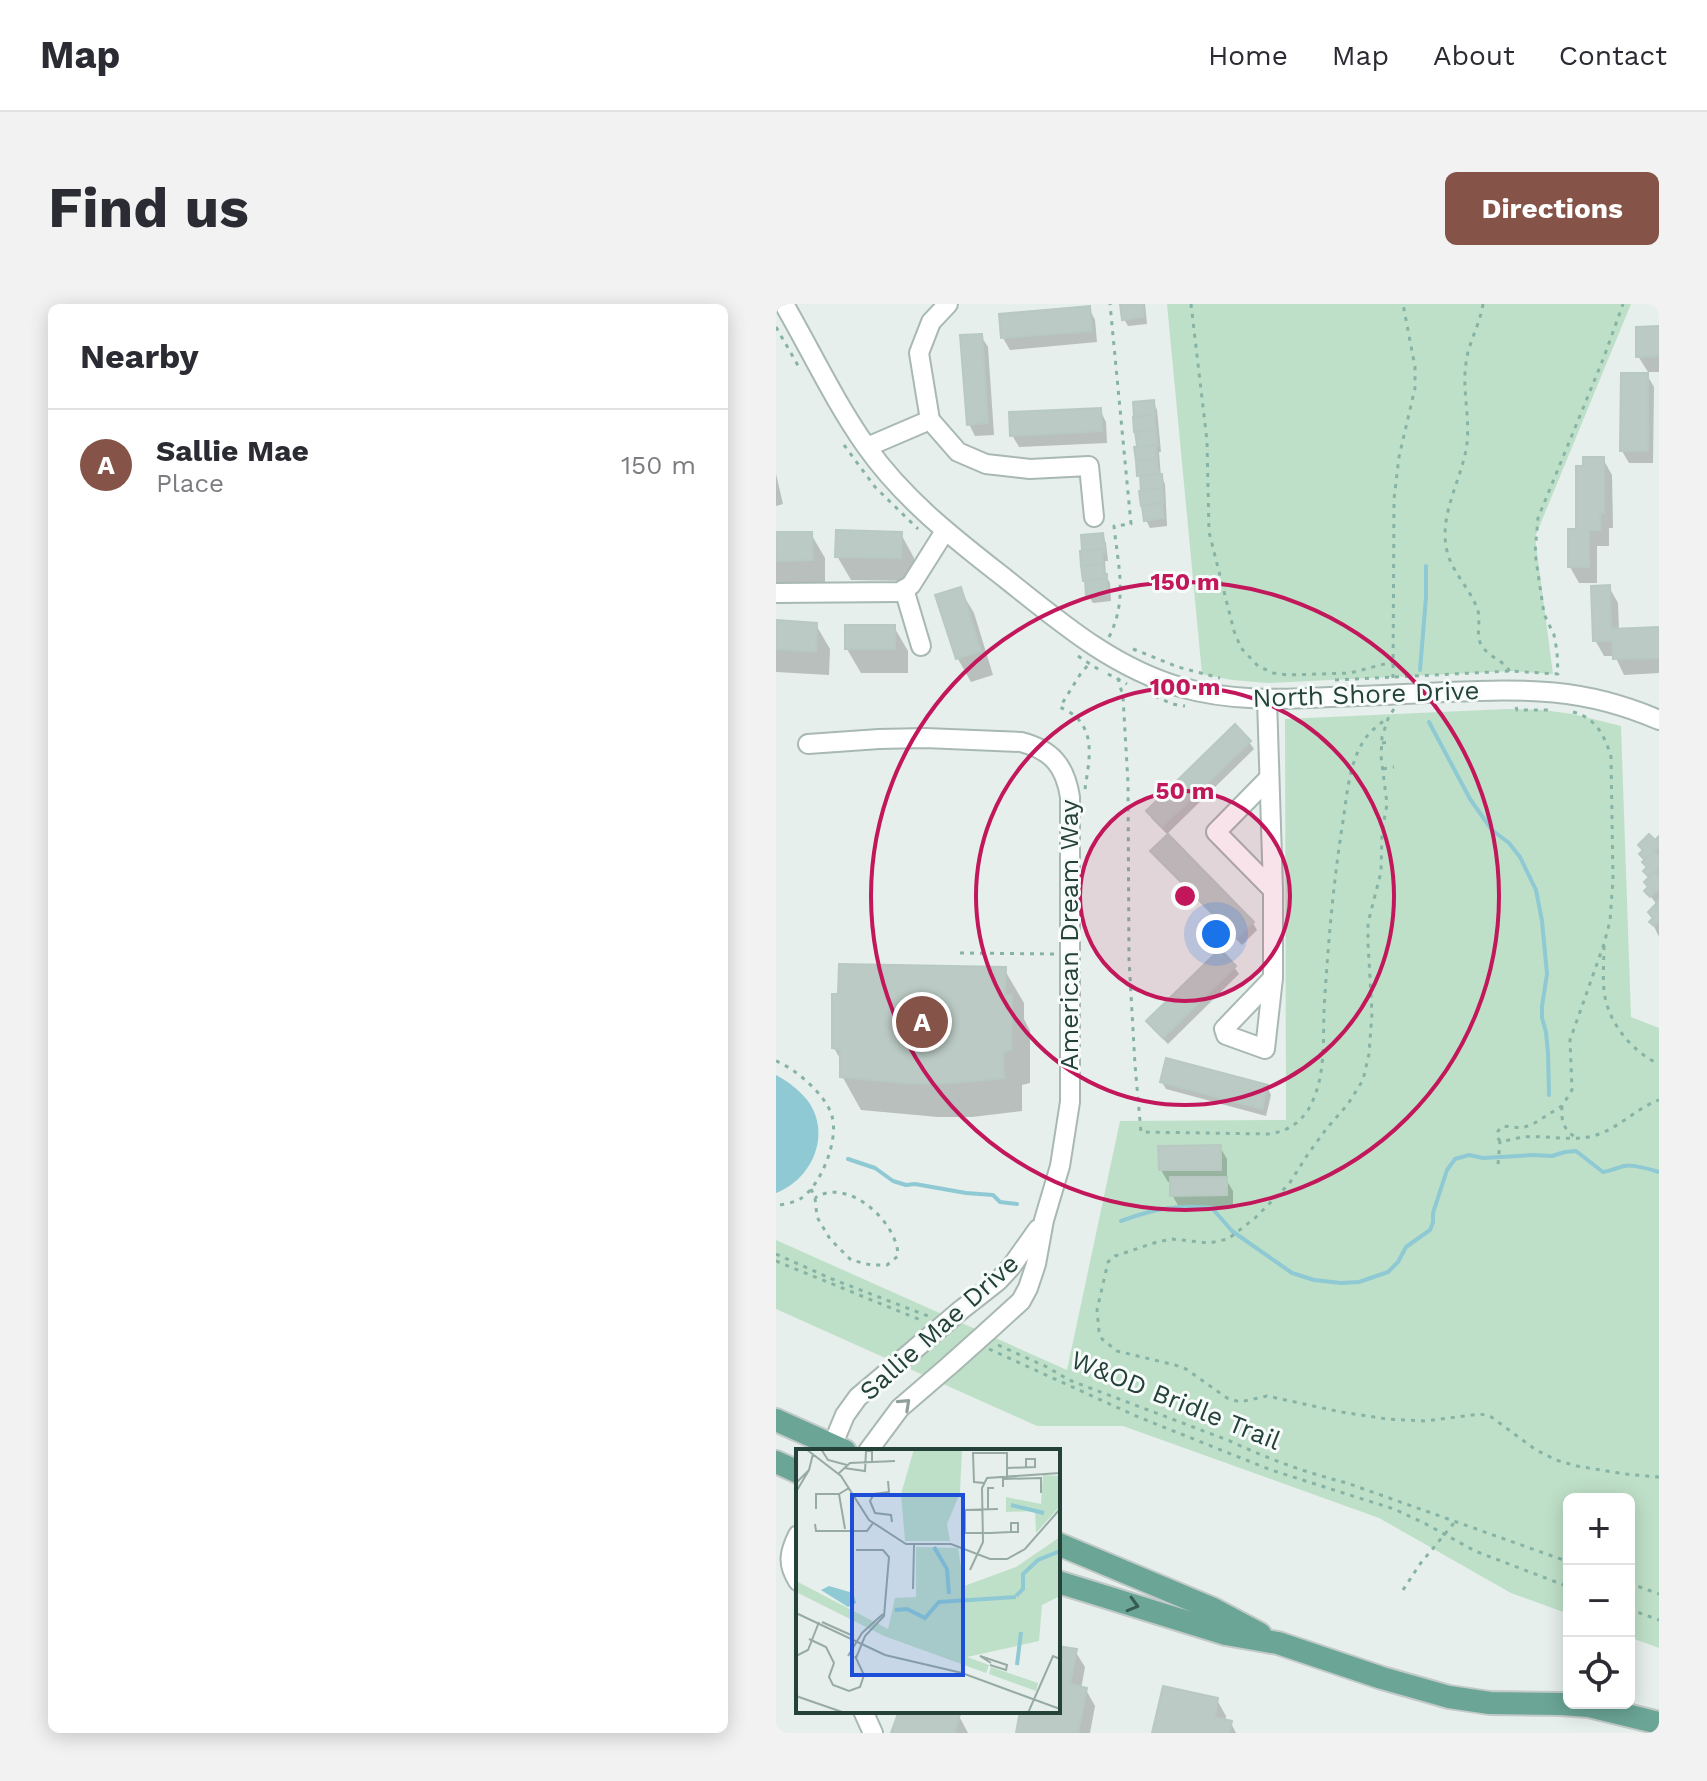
<!DOCTYPE html>
<html lang="en">
<head>
<meta charset="utf-8">
<style>
	body { margin:0; font-family:"Work Sans",sans-serif; background:#f2f2f3; color:#2b2b33 }
	.controls { position:absolute; right:24px; bottom:24px; display:grid; overflow:hidden; border-radius:12px; box-shadow:0 4px 20px #0003 }
	.controls button { width:72px; height:72px; display:grid; place-items:center; padding:0; border:0; border-bottom:2px solid #e1e1e2; background:#fff; color:#2b2b33; font:40px sans-serif }
	.you { position:absolute; left:440px; top:630px; width:28px; height:28px; margin:-20px; border:6px solid #fff; border-radius:50%; background:#1a73e8; box-shadow:0 0 0 12px #1a73e833 }
	.badge { display:grid; place-items:center; width:52px; height:52px; border-radius:50%; background:#855347; color:#fff; font-size:26px; font-weight:700 }
	.pin { position:absolute; translate:-50% -50%; border:4px solid #fff; box-shadow:0 2px 8px #0006 }
	.list { margin:0; padding:0; list-style:none }
	h2 { display:flex; justify-content:space-between; align-items:center; height:104px; margin:0; padding:0 32px; font-size:34px }
	h2 small { font-size:26px; font-weight:400; color:#7c7c81 }
	.list li { display:grid; grid-template-columns:52px 1fr auto; gap:24px; align-items:center; box-sizing:border-box; height:112px; padding:0 32px; border-top:2px solid #e1e1e2 }
	.list b { display:block; font-size:30px; white-space:nowrap }
	.list p { margin:0; font-size:26px; white-space:nowrap; color:#7c7c81 }
	.list em { font-size:26px; font-style:normal; color:#7c7c81 }
	.icon { flex:none; width:44px; height:44px; fill:none; stroke:currentColor; stroke-width:2; stroke-linecap:round; stroke-linejoin:round }
	.map { position:relative; flex:none; width:883px; height:1429px; overflow:hidden; border-radius:12px }
	header { display:flex; align-items:center; gap:48px; box-sizing:border-box; height:112px; padding:0 40px; background:#fff; border-bottom:2px solid #e1e1e2 }
	header strong { font-size:38px }
	nav { display:flex; gap:44px; margin-inline-start:auto; font-size:28px }
	.intro { display:flex; align-items:center; justify-content:space-between; box-sizing:border-box; height:192px; padding:0 48px }
	h1 { margin:0; font-size:56px }
	.button { padding:20px 36px; border-radius:12px; background:#855347; color:#fff; font-size:28px; font-weight:700 }
	main { display:flex; gap:48px; padding:0 48px }
	aside { flex:1; background:#fff; border-radius:12px; box-shadow:0 4px 20px #0003 }
	.map>svg:first-child { display:block }
</style>
</head>
<body>
<header>
<strong>Map</strong>
<nav><a>Home</a><a>Map</a><a>About</a><a>Contact</a></nav>
</header>
<div class="intro"><h1>Find us</h1><a class="button">Directions</a></div>
<main>
<aside>
<h2>Nearby<small></small></h2>
<ul class="list">
<li><span class="badge">A</span><div><b>Sallie Mae</b><p>Place</p></div><em>150 m</em></li>
</ul>
</aside>
<div class="map">
<svg width="883" height="1429" viewBox="0 0 883 1429">
	<rect width="100%" height="100%" fill="#e6efeb"/>
	<g fill="#bfe0c8">
		<path d="M391 0H855L759 233 777 370 735 367 492 379 456 376 426 370Z"/>
		<path d="M731 405 767 406 797 410 845 422 855 713 883 724V1344L853 1333V1195H793V1310L735 1289 603 1214 347 1122H261L0 1005V936L291 1066 344 817 510 816 509 415Z"/>
	</g>
	<path fill="#8ec9d4" d="M0 771C13 778 26 788 34 800 55 834 34 876 0 889Z"/>
	<g fill="#0003">
		<path d="M346 0H369L371 20 352 22 348 15Z"/>
		<path d="M313 4 319 16 321 38 234 46 227 34 226 12Z"/>
		<path d="M883 24V68H872L862 52Z"/>
		<path d="M205 32 212 43 218 131 199 132 193 120Z"/>
		<path d="M871 71 878 83 877 159H853L846 147Z"/>
		<path d="M377 98 381 106 385 148H383L385 173 389 180 391 222 374 224 370 216 366 188V177L363 172 359 100Z"/>
		<path d="M324 106 330 118 331 139 243 143 236 131Z"/>
		<path d="M827 155 836 171 837 224H833V242H821V279H803L794 263 802 227Z"/>
		<path d="M0 170 7 200 0 202Z"/>
		<path d="M0 230H35L49 254V280H0Z"/>
		<path d="M125 230 138 254V277L75 276 61 252Z"/>
		<path d="M326 231 330 239 332 257H329L330 272 334 279 335 297 317 299 312 291V281L309 276 307 233Z"/>
		<path d="M833 283 842 299 843 327 883 325V369L848 371 839 352H828L819 336Z"/>
		<path d="M184 286 198 309 217 371 195 378 182 355 162 292Z"/>
		<path d="M0 318 40 321 54 345 53 371 0 368Z"/>
		<path d="M118 323 132 347V369H85L71 345Z"/>
		<path d="M473 438 478 445 391 530 376 515 372 507Z"/>
		<path d="M883 535V596L881 597 883 599V633L876 618 881 601 871 587 874 585V575L870 568 872 565 868 548 865 542 879 539Z"/>
		<path d="M377 548 477 619 481 626 466 641 381 555Z"/>
		<path d="M458 663 463 670 392 740 377 725 373 717Z"/>
		<path d="M228 665 248 699V715L254 727V779L246 781V807L196 813H162L85 806 66 772V758L58 744Z"/>
		<path d="M386 778 491 783 495 791 490 812 390 785Z"/>
		<path d="M444 843 451 855V877L457 887V903H403L396 891V878H392L385 866Z"/>
		<path d="M282 1344 299 1347 309 1363 305 1385 310 1386 319 1402 314 1429H242L246 1407H282Z"/>
		<path d="M441 1396 450 1412 449 1418 455 1419 460 1429H378Z"/>
		<path d="M126 1407H164L183 1412 192 1429H117Z"/>
	</g>
	<g fill="none" stroke-linecap="round" stroke-linejoin="round">
		<g stroke="#8ec9d4" stroke-width="4">
			<path d="M644 366 650 293V262"/>
			<path d="M653 418 694 495 716 526 733 539 744 553 760 586 766 617 771 670 766 702V714L770 728 772 749 773 791"/>
			<path d="M72 855 99 864 117 877 130 881 139 880 190 889 217 891 224 898 241 900"/>
			<path d="M345 917C378 905 401 900 436 904L456 927 516 969 538 976 565 979 583 978 612 968 622 958 630 943 654 926 657 918V909L671 866 679 855 693 851 707 854 757 851 776 852 789 848 800 847 827 868C835 867 841 864 848 862 858 860 873 865 883 868"/>
		</g>
	</g>
	<g fill="#bbcac4" stroke="#b8c9c2" stroke-width="2">
		<path d="M344 0H367L368 13 346 16Z"/>
		<path d="M314 2 316 27 225 34 223 10Z"/>
		<path d="M883 22V52L860 53V23Z"/>
		<path d="M206 30 212 119 191 121 184 31Z"/>
		<path d="M845 69H872V147H844Z"/>
		<path d="M378 96 379 111 358 113 357 98Z"/>
		<path d="M325 104 326 127 234 132 233 108Z"/>
		<path d="M378 111 380 126 358 128 357 113Z"/>
		<path d="M380 126 382 141 361 142 359 128Z"/>
		<path d="M380 141 381 155 360 157 358 143Z"/>
		<path d="M807 153H828V209H824L825 226H813V263H792V225H800V162H807Z"/>
		<path d="M381 155 383 171 361 172 360 157Z"/>
		<path d="M386 170 387 184 365 187 364 172Z"/>
		<path d="M386 184 388 199 365 202 363 187Z"/>
		<path d="M386 199 388 214 368 217 366 202Z"/>
		<path d="M60 226 126 228 125 254 59 253Z"/>
		<path d="M0 228H36L37 256 0 257Z"/>
		<path d="M327 229 329 245 306 246 305 231Z"/>
		<path d="M329 245V249L326 250 327 260 305 262 304 247Z"/>
		<path d="M327 260 328 270H331V275L307 277 305 262Z"/>
		<path d="M331 275 332 290 310 292 309 276Z"/>
		<path d="M834 281 835 325 883 323V354L837 355 836 337H817L815 282Z"/>
		<path d="M185 283 205 347 180 355 159 291Z"/>
		<path d="M0 316 41 319 40 348 0 345Z"/>
		<rect x="69" y="321" width="50" height="24"/>
		<path d="M459 420 475 437 386 523 370 507Z"/>
		<path d="M392 530 478 618 461 634 374 547Z"/>
		<path d="M873 530 879 536 883 532V543L869 556 863 550 867 546 862 541Z"/>
		<path d="M878 547 883 552V564L873 573 867 567 871 563 866 558Z"/>
		<path d="M879 567 883 572V585L874 593 868 587 872 583 868 578Z"/>
		<path d="M883 597V618L878 622 873 618 877 614 872 608Z"/>
		<path d="M444 645 460 662 387 734 370 717Z"/>
		<path d="M63 660 230 663 229 691H236L235 746 227 748 228 774 176 779 142 780 64 773V745L56 744V690H62Z"/>
		<path d="M390 754 492 781 486 805 384 778Z"/>
		<path d="M445 841V866H383L382 842Z"/>
		<path d="M394 873H451V891L394 892Z"/>
		<path d="M282 1342 301 1345 294 1380 311 1384 302 1429H240L244 1407H282Z"/>
		<path d="M387 1382 442 1394 439 1413 456 1417 453 1429H376Z"/>
		<path d="M123 1407H172L184 1410 179 1429H115Z"/>
	</g>
	<g fill="none" stroke-linecap="round" stroke-linejoin="round">
		<g stroke="#a8b8b2" stroke-width="22">
			<g id="minor">
				<path d="M8 0C35 47 59 98 90 142 128 196 179 235 230 275 284 318 336 363 404 383 453 397 503 396 554 393 592 392 631 390 669 388 750 385 807 383 883 416"/>
				<path d="M172 0 155 18 143 49 154 116 182 148 210 160 254 165 313 162 318 213"/>
				<path d="M91 143 154 116"/>
				<path d="M128 285 145 342"/>
				<path d="M0 289 124 288 135 281 169 227"/>
				<path d="M491 395 497 586V674L489 745 450 731 448 725 497 674"/>
				<path d="M32 440 103 435 149 434 245 438C276 446 289 462 294 493V798L284 862 268 916 260 960 252 984 245 997 212 1027"/>
				<path d="M493 474 440 528 497 586"/>
				<path d="M185 1006 222 977 235 963 262 925"/>
				<path d="M54 1147 69 1111 82 1093 140 1044"/>
				<path d="M92 1147 124 1104 174 1061"/>
				<path d="M22 1231C13 1249 11 1260 22 1277"/>
				<path d="M87 1407 97 1429"/>
			</g>
		</g>
		<g stroke="#c2cac8" stroke-width="26">
			<g id="major">
				<path d="M0 1116 69 1147"/>
				<path d="M0 1158 22 1168"/>
				<path d="M282 1240 437 1305 484 1330"/>
				<path d="M282 1278 450 1330 502 1339 606 1374 673 1393 714 1399 785 1400 813 1402 883 1419"/>
			</g>
		</g>
		<g stroke="#86b3a5" stroke-width="3" stroke-dasharray="4 6" stroke-linecap="butt">
			<path d="M415 0 431 137 433 228 458 327 465 344 482 362 497 369 512 371 574 369 616 358"/>
			<path d="M707 0C704 21 692 39 690 59 686 86 694 112 691 139 687 174 662 210 671 247 676 269 695 285 702 307 705 318 699 332 706 342 714 355 732 357 735 372"/>
			<path d="M0 23 24 65"/>
			<path d="M68 141 99 183 142 225"/>
			<path d="M333 333C352 296 342 262 338 222L355 220 334 0"/>
			<path d="M357 345 402 363 444 374"/>
			<path d="M302 352 325 367"/>
			<path d="M342 374 347 393 352 479 353 655 359 761 365 828 492 830C509 828 522 821 532 806 550 776 547 738 548 705 552 642 557 580 567 517 571 491 573 458 589 435 594 427 603 421 611 414"/>
			<path d="M617 374 618 195 623 153 639 84V63L627 0"/>
			<path d="M559 376 735 367 782 370 781 347 778 331 768 310 759 249 762 214 828 53 847 0"/>
			<path d="M379 392 396 400 409 402"/>
			<path d="M740 403 741 406H774"/>
			<path d="M618 405 613 412 606 433 605 452 611 500 606 528 605 568 592 619V639L596 709 593 750 587 776 572 800 551 824 532 850 513 880 479 914 452 935 433 939 396 935 381 938 339 952 332 958 321 1006 323 1027 326 1035 341 1047 399 1061 410 1065 451 1094 464 1098 491 1092 565 1108 611 1115 649 1117 704 1110 714 1112 760 1146 780 1156 801 1162 849 1170 883 1173"/>
			<path d="M797 408C820 414 829 432 835 453L837 576 834 617 828 640 794 736 796 786 786 802 757 820 746 824 727 822 722 827 721 833 724 837C732 837 740 834 748 833 773 831 800 839 823 830 845 822 861 804 883 796"/>
			<path d="M606 439 616 438"/>
			<path d="M607 465 618 463"/>
			<path d="M309 485C312 462 320 433 301 414 297 409 289 406 284 403L305 369 314 359"/>
			<path d="M828 642C828 659 826 677 829 693 834 721 858 749 883 760"/>
			<path d="M184 649 280 650"/>
			<path d="M0 757C20 765 50 791 56 812 63 836 45 882 24 895 17 899 7 900 0 902"/>
			<path d="M786 802C785 816 787 825 799 833"/>
			<path d="M722 860 724 837"/>
			<path d="M35 885 39 894 41 913 54 935 75 956 95 961H111L122 952C122 918 71 872 39 894"/>
			<path d="M0 950 56 975 152 1012"/>
			<path d="M0 957 147 1017"/>
			<path d="M222 1041 271 1063 293 1076 454 1137C492 1155 531 1169 571 1179L793 1258"/>
			<path d="M213 1045 360 1112 495 1166 618 1205 648 1219 699 1247 793 1283"/>
			<path d="M853 1279 883 1290"/>
			<path d="M627 1286 644 1260 678 1219"/>
			<path d="M853 1305 883 1316"/>
		</g>
		<use href="#minor" stroke="#fff" stroke-width="18"/>
		<use href="#major" stroke="#6aa596" stroke-width="22"/>
		<g stroke="#a8b8b2" stroke-width="22" stroke-linecap="butt">
			<g id="minor-bridge">
				<path d="M140 1044 185 1006"/>
				<path d="M174 1061 212 1027"/>
			</g>
		</g>
		<path stroke="#86b3a5" stroke-width="3" stroke-dasharray="4 6" stroke-linecap="butt" d="M332 370 351 380"/>
		<use href="#minor-bridge" stroke="#fff" stroke-width="18"/>
	</g>
	<defs><path id="oneway-chevron" d="M-2-3.5L2.5 0L-2 3.5" fill="none" stroke-width="1.6" stroke-linecap="round" stroke-linejoin="round" transform="scale(2)"/></defs>
	<use stroke="#92a09c" href="#oneway-chevron" transform="translate(129 1100) rotate(-43)"/>
	<use stroke="#365b51" href="#oneway-chevron" transform="translate(357 1301) rotate(16)"/>
	<circle cx="409" cy="592" r="105" fill="#c2185b" fill-opacity=".12"/>
	<g fill="none" stroke="#c2185b" stroke-width="4">
		<circle cx="409" cy="592" r="105"/>
		<circle cx="409" cy="592" r="209"/>
		<circle cx="409" cy="592" r="314"/>
	</g>
	<g text-anchor="middle" dominant-baseline="central" stroke-width="6" stroke-linejoin="round" paint-order="stroke">
		<g font-size="26" fill="#24423a" stroke="#f7fbf9">
			<text transform="translate(590 390) rotate(-2)">North Shore Drive</text>
			<text transform="translate(293 631) rotate(-90)">American Dream Way</text>
			<text transform="translate(163 1023) rotate(-42)">Sallie Mae Drive</text>
			<text transform="translate(400 1096) rotate(22)">W&amp;OD Bridle Trail</text>
		</g>
	</g>
	<g transform="translate(20 1145)">
		<rect width="264" height="264" fill="#e6efeb"/>
		<path d="M118 0H166L164 44 151 75 154 92H109L105 45ZM247 26 264 27V57L240 84 239 62 210 63V48L245 55ZM264 88V147L246 156 243 192 171 208 193 216 190 224 88 187 0 143V132L92 180 99 149 120 148V98L162 99 168 137 220 118ZM195 218 242 234 240 242 193 225Z" fill="#bfe0c8"/>
		<path d="M33 137 57 144 60 154 52 158 25 141Z" fill="#8ec9d4"/>
		<path fill="none" stroke="#8ec9d4" stroke-width="4" d="M215 56 248 64M138 98 151 120 153 145M220 147 227 140V125L242 111 264 102M99 161 111 160 129 169 143 153 220 148M221 216 225 183"/>
		<path fill="none" stroke="#98aaa4" stroke-width="2" d="M10 0 45 27 73 71 110 95H155L194 110H211L229 100 264 60M25 0 32 11 51 16M48 19 69 22 70 2H76V12M211 19 239 18V10H230V18M42 25 54 14 99 12M92 32 93 43 78 45 74 52 79 64 95 66 96 73M0 34 13 21 17 5M188 34 178 33 177 4H211V30M207 38V30L245 29V44M0 43 13 21M43 45 49 80M20 60V45H43L53 39M192 60V39H198M202 60 169 61V84H194L215 83H222V74H215V83M19 75 20 82H71L77 74M60 101H87L93 108 88 167 69 187 60 209M174 121 187 93 186 39 191 29 264 24M117 140 118 96M0 164 89 206 166 224 264 260M26 173 55 186M13 190 30 198 38 214 33 228 37 236 53 242 64 238 68 226 59 207M0 207 12 201 23 173M52 207 66 184 87 165M194 216 210 221 211 216 184 207 195 214M0 247 49 264M232 264 257 207 264 210"/>
		<path fill="#1d4ed8" fill-opacity="0.15" stroke="#1d4ed8" stroke-width="4" d="M56 46H167V226H56Z"/>
		<rect width="264" height="264" fill="none" stroke="#24423a" stroke-width="4"/>
	</g>
	<circle cx="409" cy="592" r="12" fill="#c2185b" stroke="#f7fbf9" stroke-width="4"/>
	<g font-size="24" text-anchor="middle" font-weight="bold" fill="#c2185b" stroke="#f7fbf9" stroke-width="6" stroke-linejoin="round" paint-order="stroke">
		<text x="409" y="286">150 m</text>
		<text x="409" y="391">100 m</text>
		<text x="409" y="495">50 m</text>
	</g>
</svg>
<div class="controls">
<button>+</button>
<button>−</button>
<button><svg class="icon" aria-label="locate" viewBox="0 0 24 24"><circle cx="12" cy="12" r="6"/><path d="M12 2v4M12 18v4M2 12h4M18 12h4"/></svg></button>
</div>
<div class="you"></div>
<div class="pin badge" style="left:146px;top:718px">A</div>
</div>
</main>
</body>
</html>
